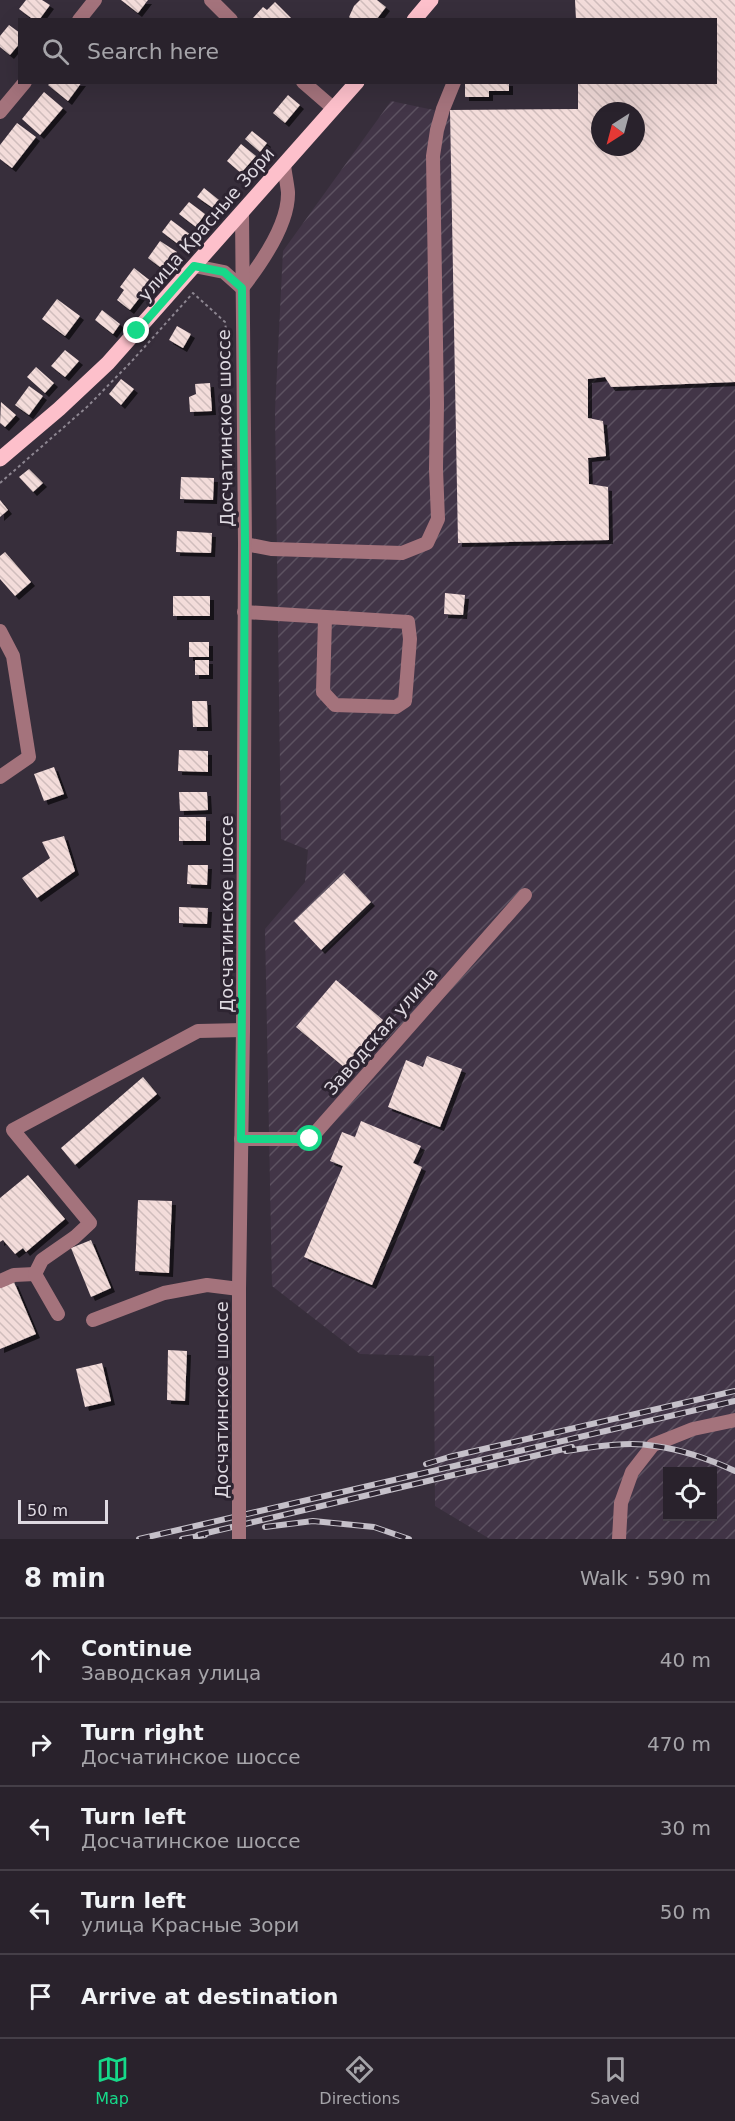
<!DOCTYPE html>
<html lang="en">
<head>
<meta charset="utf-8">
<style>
	body { margin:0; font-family:"DejaVu Sans",sans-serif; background:#352f38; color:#f1f3f6 }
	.controls { position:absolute; right:18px; bottom:18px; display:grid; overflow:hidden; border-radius:0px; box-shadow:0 6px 24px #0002 }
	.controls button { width:54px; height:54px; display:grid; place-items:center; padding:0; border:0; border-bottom:2px solid #453f48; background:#29222c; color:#f1f3f6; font:30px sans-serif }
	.compass { position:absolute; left:591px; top:102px; width:54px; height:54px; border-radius:50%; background:#29222c; box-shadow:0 6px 24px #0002; rotate:216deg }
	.scale { position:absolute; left:18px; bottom:15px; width:90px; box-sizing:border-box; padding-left:6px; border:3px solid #ded9e1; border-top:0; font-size:16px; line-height:21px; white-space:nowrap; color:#ded9e1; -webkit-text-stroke:4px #2d2431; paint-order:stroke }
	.stop { position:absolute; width:18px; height:18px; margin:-14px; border:4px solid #16d989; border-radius:50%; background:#fff }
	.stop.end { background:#16d989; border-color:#fff; box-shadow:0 2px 6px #0008 }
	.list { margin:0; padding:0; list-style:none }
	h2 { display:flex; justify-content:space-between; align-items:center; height:78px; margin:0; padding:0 24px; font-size:26px }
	h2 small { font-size:20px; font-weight:400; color:#a5a4a9 }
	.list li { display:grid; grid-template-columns:39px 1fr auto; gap:18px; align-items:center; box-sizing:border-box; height:84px; padding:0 24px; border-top:2px solid #453f48 }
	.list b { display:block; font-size:22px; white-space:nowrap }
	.list p { margin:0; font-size:20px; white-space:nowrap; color:#a5a4a9 }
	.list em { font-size:20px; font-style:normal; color:#a5a4a9 }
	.icon { flex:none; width:33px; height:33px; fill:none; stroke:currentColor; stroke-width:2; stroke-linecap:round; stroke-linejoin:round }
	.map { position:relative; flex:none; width:735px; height:1539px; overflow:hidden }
	.search { position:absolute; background:#29222c; box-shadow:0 6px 24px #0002; left:18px; right:18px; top:18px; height:66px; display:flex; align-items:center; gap:15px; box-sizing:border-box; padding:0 21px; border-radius:0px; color:#a5a4a9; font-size:22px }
	.sheet { height:498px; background:#29222c }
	nav { display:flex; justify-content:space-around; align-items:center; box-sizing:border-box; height:84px; border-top:2px solid #453f48; background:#29222c; font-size:16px; color:#a5a4a9 }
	nav a { display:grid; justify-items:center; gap:3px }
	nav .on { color:#16d989 }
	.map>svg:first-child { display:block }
</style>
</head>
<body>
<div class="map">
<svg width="735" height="1539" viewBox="0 0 735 1539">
	<defs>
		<pattern id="industrial-furrows" width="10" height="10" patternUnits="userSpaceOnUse" patternTransform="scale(1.5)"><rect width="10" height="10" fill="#423547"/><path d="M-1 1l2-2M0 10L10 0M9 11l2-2" fill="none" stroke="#5d5261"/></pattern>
		<pattern id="building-back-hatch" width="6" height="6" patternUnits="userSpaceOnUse" patternTransform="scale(1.5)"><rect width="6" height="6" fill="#f3dcda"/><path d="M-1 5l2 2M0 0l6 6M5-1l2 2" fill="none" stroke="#d0bdbc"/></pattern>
		<filter id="shadow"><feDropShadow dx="4" dy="4" stdDeviation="0" flood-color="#0009"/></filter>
	</defs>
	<rect width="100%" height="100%" fill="#372e3b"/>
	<path fill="url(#industrial-furrows)" fill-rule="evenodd" d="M735 0V1539H490L435 1506 434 1356 360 1354 272 1286 265 929 305 882 308 850 281 839 275 411 283 251 391 101 462 116 590 113 716 82V20ZM600 111H636V147H600ZM668 1472H712V1516H668Z"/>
	<g fill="url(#building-back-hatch)" fill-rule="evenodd" filter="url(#shadow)">
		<path d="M26 0H42L50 5 39 20H34L19 9Z"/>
		<path d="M121 0H148L138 13Z"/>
		<path d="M360 0H377L386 7 376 20H352L349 17 354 6Z"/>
		<path d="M575 0H735V382L611 387 605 377 588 379V418L603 421 606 456 588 458 589 484 608 487 609 540 458 543 450 110 578 109V82H716V20H576ZM600 111H636V147H600Z"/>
		<path d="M275 2 293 20 253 18 263 7 267 10Z"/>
		<path d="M9 25 20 33V43L10 55 0 47V36Z"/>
		<path d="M51 82H82L68 101 48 85Z"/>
		<path d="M465 82H509V91H489V97H465Z"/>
		<path d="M44 92 63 108 40 135 22 119Z"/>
		<path d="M288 95 300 105 285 123 273 113Z"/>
		<path d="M17 123 36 137 12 168 0 159V145Z"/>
		<path d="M252 131 267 143 260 152 245 139Z"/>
		<path d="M241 144 256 156 241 173 227 161Z"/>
		<path d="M204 188 219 200 213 208 197 197Z"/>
		<path d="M189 202 205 214 196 227 179 214Z"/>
		<path d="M171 220 191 235 182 247 162 232Z"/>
		<path d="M160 241 177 252 164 270 148 258Z"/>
		<path d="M134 268 152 282 130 310 117 300 124 290 120 287Z"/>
		<path d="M57 299 80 316 65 336 42 319Z"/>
		<path d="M102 310 120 324 113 334 95 320Z"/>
		<path d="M177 326 191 334 183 348 169 340Z"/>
		<path d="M65 350 79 361 65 377 51 366Z"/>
		<path d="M36 367 54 383 45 393 27 377Z"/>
		<path d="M121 379 134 389 121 405 109 394Z"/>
		<path d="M210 383 212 411 190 412 189 397 196 394 195 384Z"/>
		<path d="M29 386 43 396 29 415 15 405Z"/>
		<path d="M1 402 16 415 5 427 0 423Z"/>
		<path d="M29 469 43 483 33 492 19 477Z"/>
		<path d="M181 477 214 478 213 500 180 499Z"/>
		<path d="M0 500 8 510 0 517Z"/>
		<path d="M177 531 212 533 211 553 176 552Z"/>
		<path d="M5 552 31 582 15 596 0 579V556Z"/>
		<path d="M445 593 465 595 463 615 444 614Z"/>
		<rect x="173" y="596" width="37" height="20"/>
		<rect x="189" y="642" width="20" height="15"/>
		<rect x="195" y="660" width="14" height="15"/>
		<path d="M192 701H207L208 727H193Z"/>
		<path d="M179 750 208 751V772L178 771Z"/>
		<path d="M54 767 64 794 44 801 34 774Z"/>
		<path d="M179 792H207L208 810 180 811Z"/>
		<rect x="179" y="817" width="27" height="24"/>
		<path d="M64 836 75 871 37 898 22 878 50 858 42 842Z"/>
		<path d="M188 865H208L207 885 187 884Z"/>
		<path d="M344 873 371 902 321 950 294 921Z"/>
		<path d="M179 907 208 908 207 924 179 923Z"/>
		<path d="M336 980 383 1020 344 1067 296 1027Z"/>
		<path d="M427 1056 462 1069 440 1127 388 1107 406 1060 423 1067Z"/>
		<path d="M143 1077 157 1094 75 1165 61 1148Z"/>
		<path d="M361 1121 421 1146 413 1163 422 1167 372 1285 304 1257 343 1166 330 1161 342 1132 355 1137Z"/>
		<path d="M28 1175 65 1219 26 1252 23 1248 15 1254 3 1240 0 1242V1198Z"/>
		<path d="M138 1200 172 1201 169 1273 135 1271Z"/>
		<path d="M91 1240 111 1288 91 1297 71 1248Z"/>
		<path d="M14 1282 36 1334 0 1349V1288Z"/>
		<path d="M168 1350 187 1351 185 1401 167 1400Z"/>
		<path d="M102 1363 111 1401 85 1407 76 1369Z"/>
	</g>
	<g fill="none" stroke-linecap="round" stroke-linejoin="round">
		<path stroke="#8d8691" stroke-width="2" stroke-dasharray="3 3" stroke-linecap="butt" d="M0 483 88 406 131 362 193 293 225 322 229 352"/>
		<g stroke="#a4737c" stroke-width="14">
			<path d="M211 0 231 20"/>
			<path d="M79 20 95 0"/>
			<path d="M303 82 333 108"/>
			<path d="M0 112 25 82"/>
			<path d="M194 266 224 272 242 288C260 265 289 224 288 192 287 183 285 174 284 165"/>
			<path d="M245 544 271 549 402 553 427 543 438 519 436 469 437 404 433 156 437 130 443 109 454 82"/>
			<path d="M244 612 408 622 410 639 405 701 396 707 335 705 323 692 325 618"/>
			<path d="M0 631 13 656 29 757 0 777"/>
			<path d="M241 1139H310L525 895"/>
			<path d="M0 1281 14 1275 35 1274"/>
			<path d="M58 1314 35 1274 42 1260 75 1237 90 1223 13 1130 198 1031 243 1030"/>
			<path d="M93 1320 164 1293 207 1285 239 1289"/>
			<path d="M239 1430V1289L243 1030 245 544 242 212"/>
			<path d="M619 1539 621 1503 632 1472 653 1445 693 1429 735 1420"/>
		</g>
		<g stroke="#fdc0cb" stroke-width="15">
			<path d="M414 20 431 0"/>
			<path d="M0 459 59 409 108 363 357 82"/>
		</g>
		<g stroke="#c5c0c9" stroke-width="6">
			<g id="rail">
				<path d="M566 1451C593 1447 627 1441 655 1446 683 1450 709 1459 735 1471"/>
				<path d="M426 1464 449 1457 735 1391"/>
				<path d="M265 1527 313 1521 374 1527 409 1539"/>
				<path d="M198 1535 572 1447"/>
				<path d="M139 1539 735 1401"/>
				<path d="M182 1539 205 1535"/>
			</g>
		</g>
		<use href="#rail" stroke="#2d2431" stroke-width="4" stroke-dasharray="11" stroke-linecap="butt"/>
		<path stroke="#a4737c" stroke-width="14" d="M239 1430V1539"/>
	</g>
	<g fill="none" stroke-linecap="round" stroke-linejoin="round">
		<path stroke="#16d989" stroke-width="8" d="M137 331 194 266 224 272 242 288 245 544 241 1139H310"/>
	</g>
	<g text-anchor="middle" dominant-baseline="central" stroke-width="6" stroke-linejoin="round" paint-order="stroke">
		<g font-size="18" fill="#ded9e1" stroke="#2d2431">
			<text transform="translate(206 224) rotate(-49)">улица Красные Зори</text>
			<text transform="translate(225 428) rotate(-91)">Досчатинское шоссе</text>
			<text transform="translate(226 914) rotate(-90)">Досчатинское шоссе</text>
			<text transform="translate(381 1031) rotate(-49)">Заводская улица</text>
			<text transform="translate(221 1400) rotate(-90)">Досчатинское шоссе</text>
		</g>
	</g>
</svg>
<div class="controls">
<button><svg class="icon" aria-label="locate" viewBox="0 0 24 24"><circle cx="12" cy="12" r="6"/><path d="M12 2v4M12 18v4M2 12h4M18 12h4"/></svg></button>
</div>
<svg class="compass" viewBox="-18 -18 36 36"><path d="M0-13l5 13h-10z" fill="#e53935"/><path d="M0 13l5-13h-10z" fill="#a5a4a9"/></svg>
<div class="scale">50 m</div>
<div class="stop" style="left:310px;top:1139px"></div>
<div class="stop end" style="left:137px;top:331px"></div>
<div class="search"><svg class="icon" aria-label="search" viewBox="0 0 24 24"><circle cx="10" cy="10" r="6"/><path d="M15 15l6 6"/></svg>Search here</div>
</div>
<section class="sheet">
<h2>8 min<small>Walk · 590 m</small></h2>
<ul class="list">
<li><svg class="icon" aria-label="ahead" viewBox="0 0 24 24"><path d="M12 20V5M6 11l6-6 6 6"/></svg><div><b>Continue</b><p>Заводская улица</p></div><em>40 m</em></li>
<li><svg class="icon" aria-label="right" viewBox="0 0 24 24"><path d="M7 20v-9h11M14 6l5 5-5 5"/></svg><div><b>Turn right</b><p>Досчатинское шоссе</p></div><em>470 m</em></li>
<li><svg class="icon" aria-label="left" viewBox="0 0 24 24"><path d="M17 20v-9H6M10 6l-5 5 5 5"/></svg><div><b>Turn left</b><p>Досчатинское шоссе</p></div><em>30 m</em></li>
<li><svg class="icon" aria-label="left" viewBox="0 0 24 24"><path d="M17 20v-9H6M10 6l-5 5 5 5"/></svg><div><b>Turn left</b><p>улица Красные Зори</p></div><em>50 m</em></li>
<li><svg class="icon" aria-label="arrive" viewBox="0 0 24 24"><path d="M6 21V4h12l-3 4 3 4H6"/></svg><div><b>Arrive at destination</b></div></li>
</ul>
</section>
<nav>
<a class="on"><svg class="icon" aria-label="map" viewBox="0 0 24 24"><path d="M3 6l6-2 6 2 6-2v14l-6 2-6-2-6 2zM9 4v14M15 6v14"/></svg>Map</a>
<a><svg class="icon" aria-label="directions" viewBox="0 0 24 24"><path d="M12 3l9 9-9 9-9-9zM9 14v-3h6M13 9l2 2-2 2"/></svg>Directions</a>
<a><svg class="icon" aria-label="saved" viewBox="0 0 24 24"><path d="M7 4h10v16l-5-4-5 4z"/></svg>Saved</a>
</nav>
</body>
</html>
